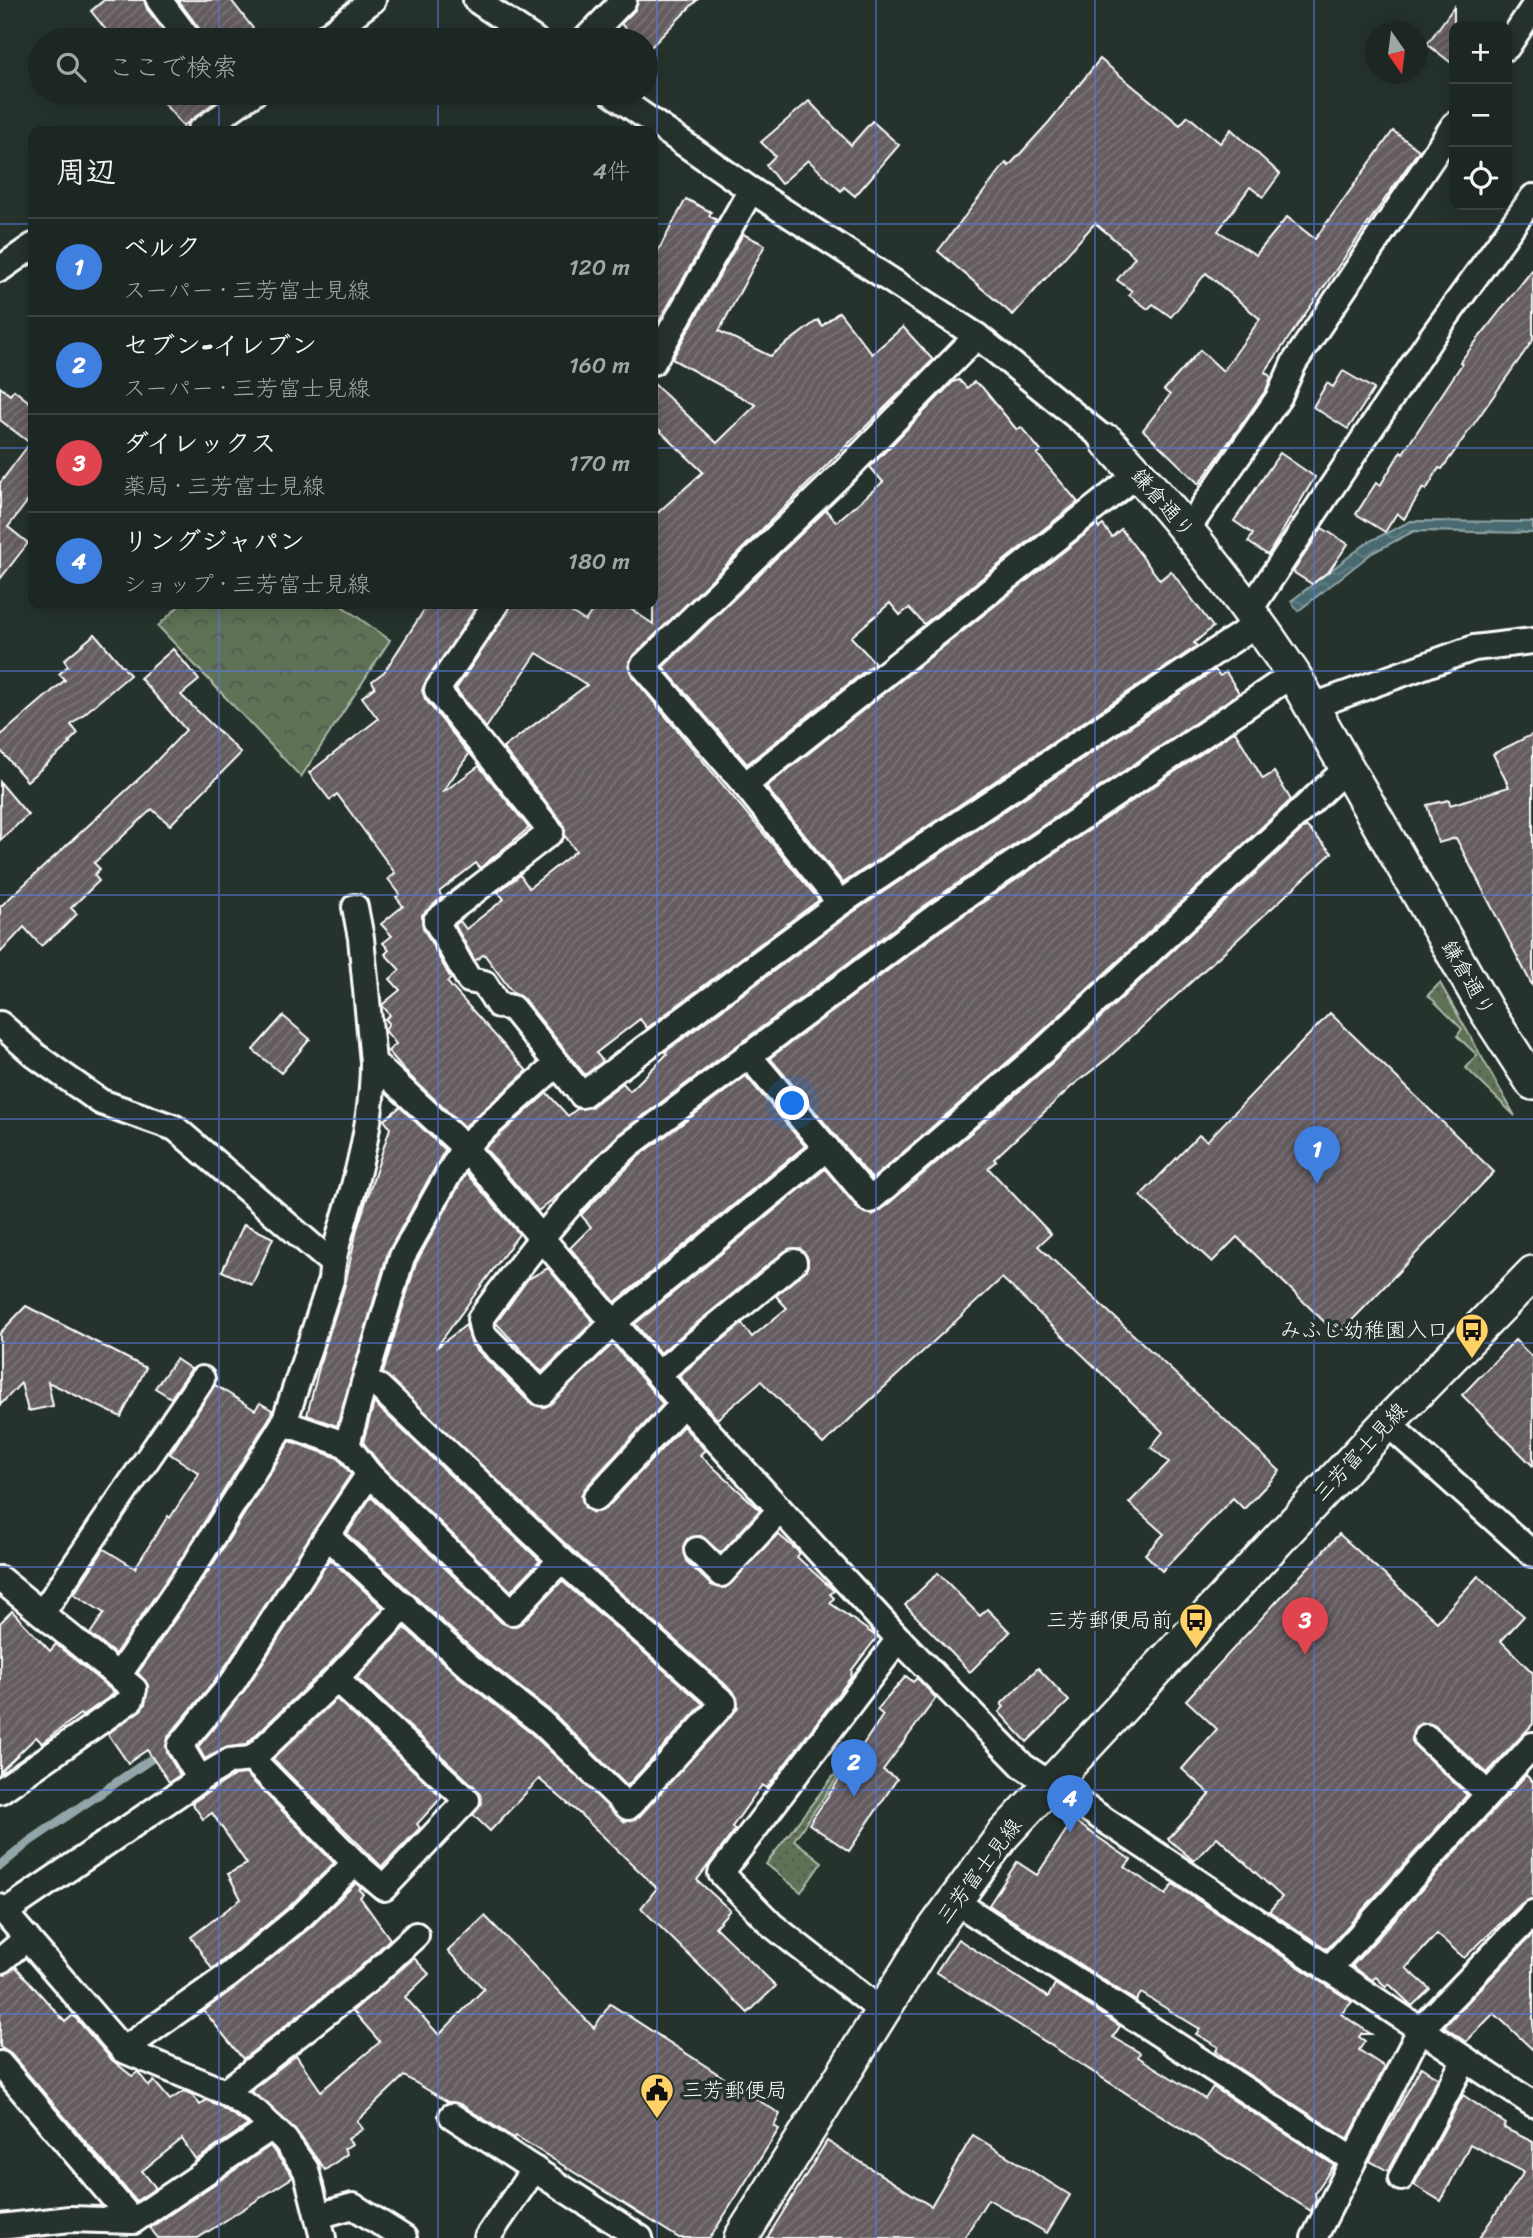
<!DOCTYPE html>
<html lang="ja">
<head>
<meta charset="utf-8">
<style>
	body { margin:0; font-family:Sriracha,"Klee One",sans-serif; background:#252e2a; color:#f1f3f6 }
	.controls { position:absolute; right:21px; top:21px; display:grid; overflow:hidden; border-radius:14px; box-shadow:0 4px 18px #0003 }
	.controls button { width:63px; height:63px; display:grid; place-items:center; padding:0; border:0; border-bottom:2px solid #3a4340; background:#1c2622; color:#f1f3f6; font:35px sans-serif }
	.compass { position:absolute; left:1365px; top:21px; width:63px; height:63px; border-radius:50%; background:#1c2622; box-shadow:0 4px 18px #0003; rotate:166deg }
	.you { position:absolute; left:793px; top:1104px; width:24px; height:24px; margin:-18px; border:5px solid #fff; border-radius:50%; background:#1a73e8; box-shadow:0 0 0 10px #1a73e833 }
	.badge { display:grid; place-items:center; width:46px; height:46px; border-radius:50%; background:#ea580c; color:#fff; font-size:23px; font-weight:700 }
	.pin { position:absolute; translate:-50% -58px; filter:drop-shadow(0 2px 4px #0008) }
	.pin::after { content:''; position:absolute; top:37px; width:24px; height:21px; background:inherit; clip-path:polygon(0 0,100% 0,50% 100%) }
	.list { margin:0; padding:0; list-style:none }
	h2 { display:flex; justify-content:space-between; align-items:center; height:91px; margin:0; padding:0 28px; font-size:30px }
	h2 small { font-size:23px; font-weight:400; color:#a0a5a5 }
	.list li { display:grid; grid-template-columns:46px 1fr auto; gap:21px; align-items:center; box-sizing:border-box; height:98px; padding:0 28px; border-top:2px solid #3a4340 }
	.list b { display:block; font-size:26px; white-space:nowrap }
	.list p { margin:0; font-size:23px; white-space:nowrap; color:#a0a5a5 }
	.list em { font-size:23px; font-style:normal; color:#a0a5a5 }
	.icon { flex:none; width:38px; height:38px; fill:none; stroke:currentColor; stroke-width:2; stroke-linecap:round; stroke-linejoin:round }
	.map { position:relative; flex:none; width:1533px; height:2238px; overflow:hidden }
	.search { position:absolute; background:#1c2622; box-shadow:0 4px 18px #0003; left:28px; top:28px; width:630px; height:77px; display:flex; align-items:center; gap:18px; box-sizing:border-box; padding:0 24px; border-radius:38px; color:#a0a5a5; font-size:26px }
	.panel { position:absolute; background:#1c2622; box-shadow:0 4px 18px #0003; left:28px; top:126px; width:630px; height:483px; border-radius:14px }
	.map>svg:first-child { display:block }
</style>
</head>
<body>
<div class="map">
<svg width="1533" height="2238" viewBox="0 0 1533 2238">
	<defs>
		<pattern id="grass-dots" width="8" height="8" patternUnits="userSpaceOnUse" patternTransform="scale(1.75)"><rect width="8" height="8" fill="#5e7255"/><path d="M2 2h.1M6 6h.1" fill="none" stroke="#52594f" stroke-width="1.8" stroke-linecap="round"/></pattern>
		<pattern id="forest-crowns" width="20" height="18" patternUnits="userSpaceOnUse" patternTransform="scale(1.75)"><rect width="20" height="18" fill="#5e7255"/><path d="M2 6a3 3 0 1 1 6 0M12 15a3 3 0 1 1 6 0" fill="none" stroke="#52594f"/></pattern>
		<pattern id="water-waves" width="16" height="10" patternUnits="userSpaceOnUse" patternTransform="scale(1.75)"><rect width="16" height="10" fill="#496a6f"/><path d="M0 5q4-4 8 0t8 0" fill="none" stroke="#648085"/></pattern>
		<pattern id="building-hatch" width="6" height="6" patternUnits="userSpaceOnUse" patternTransform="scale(1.75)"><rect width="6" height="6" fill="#645b60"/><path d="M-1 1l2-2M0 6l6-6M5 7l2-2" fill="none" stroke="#7b7478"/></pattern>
	</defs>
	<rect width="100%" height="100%" fill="#26332d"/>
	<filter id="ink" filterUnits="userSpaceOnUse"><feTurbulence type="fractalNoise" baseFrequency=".0143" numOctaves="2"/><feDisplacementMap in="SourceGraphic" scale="14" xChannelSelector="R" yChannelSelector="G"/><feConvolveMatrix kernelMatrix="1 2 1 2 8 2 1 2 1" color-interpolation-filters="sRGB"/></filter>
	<g filter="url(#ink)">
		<g fill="url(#grass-dots)" stroke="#aeb8aa" stroke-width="2">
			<path d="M1440 983 1515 1116 1466 1068 1477 1055 1457 1036 1462 1029 1428 995Z"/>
			<path d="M834 1775 837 1778 794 1840 822 1862 801 1892 766 1864Z"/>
		</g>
		<path fill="url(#forest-crowns)" stroke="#aeb8aa" stroke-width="2" d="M181 604H339L390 640 301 777 158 626Z"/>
		<path fill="url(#water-waves)" stroke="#92a6a9" stroke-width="2" d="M1411 521 1533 522V533L1414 531 1372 553 1298 611 1291 601 1368 542Z"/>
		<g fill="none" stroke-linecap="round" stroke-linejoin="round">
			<path stroke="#92a6a9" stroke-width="9" d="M0 1866 30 1841 160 1753"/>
		</g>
		<g fill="url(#building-hatch)" stroke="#fff" stroke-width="2">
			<path d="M104 0H144L147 9 171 40H114L91 11Z"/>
			<path d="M178 0H231L262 40H204L201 31Z"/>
			<path d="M638 0H697L647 51 646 40H637L621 24 635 10Z"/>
			<path d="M1454 7V65L1427 44Z"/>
			<path d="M1100 59 1180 125 1188 116 1220 143 1231 129 1280 174 1263 197 1250 187 1218 231 1256 255 1287 217 1315 239 1393 131 1419 150 1265 372 1271 377 1266 390 1199 484 1143 430 1170 395 1164 390 1200 350 1223 371 1260 319 1206 273 1171 317 1153 304 1148 309 1129 295 1132 291 1117 280 1135 257 1095 223 1013 315 938 251 1006 163 1009 166 1049 122Z"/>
			<path d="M155 93H227L183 126Z"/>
			<path d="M809 101 851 145 872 121 899 145 855 196 844 187 841 191 808 160 781 184 766 165 775 156 761 142Z"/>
			<path d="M686 199 711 212 709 216 717 220 653 332V260Z"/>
			<path d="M743 234 765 245 719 331 770 356 818 320 822 326 839 312 872 354 903 327 933 360 629 661 632 676 819 900 647 1028 640 1019 596 1053 603 1061 585 1075 524 999 513 993 484 954 475 961 455 925 460 921 466 929 504 899 498 892 520 875 529 888 576 851 565 836 563 823 503 748 587 685 537 653 486 728 456 689 508 612 511 604H559L585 621 597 604H623L653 624V517L703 472 653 424V383L717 443 756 405 672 359Z"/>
			<path d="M1533 269V340L1442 469 1439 468 1426 490 1423 488 1404 519 1397 513 1385 532 1356 514 1376 483 1380 486 1401 451 1403 453 1462 364 1460 362Z"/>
			<path d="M1343 371 1374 389 1348 429 1313 407 1327 383 1333 387Z"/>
			<path d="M959 380 967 388 974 382 982 387 1017 430 1021 427 1041 451 1037 454 1078 502 924 624 909 608 900 615 890 603 851 637 875 663 747 764 663 667 826 510 836 522 883 482 870 467 953 382Z"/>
			<path d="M0 387 10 395 14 390 33 405V494L8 527 28 543 0 579V483L30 443 0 420Z"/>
			<path d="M1280 453 1315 477 1268 555 1248 542 1253 534 1234 521Z"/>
			<path d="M1097 525 1099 528 1103 525 1112 537 1121 529 1160 580 1171 571 1213 627 1194 643 1197 646 843 883 766 787Z"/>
			<path d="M1322 528 1348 544 1329 571 1312 584 1293 572Z"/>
			<path d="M428 604H478L422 690 425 699 469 754 442 793 479 766 529 828 480 868 476 863 439 892 442 897 422 915 423 928 451 979 447 982 527 1071 464 1127 410 1076 388 1051 396 1044 385 1030 389 1023 385 1019 390 1015 382 1005 400 990 390 979 400 970 385 954 389 950 383 943 392 936 381 924 403 906 396 897 400 894 388 879 395 873 337 794 330 800 309 773 378 719 362 697 375 687 372 681 384 672Z"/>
			<path d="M95 634 130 675 71 725 78 733 69 742 70 744 27 781 0 750V736L65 680 59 674 68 666 64 660Z"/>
			<path d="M173 649 199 680 181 695 241 753 170 825 152 809 94 863 100 869 94 875 99 881 71 908 77 914 61 930 41 946 24 927 0 953V907L144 774 186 730 140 678Z"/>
			<path d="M1215 670 1220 676 1226 672 1239 693 927 904 620 1133 562 1192 538 1211 485 1148 547 1093 568 1116 577 1109 591 1107 623 1083 630 1091 667 1054 665 1052 849 915Z"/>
			<path d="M1235 731 1263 779 1274 772 1291 800 1032 1041 872 1179 770 1058 945 928Z"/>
			<path d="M1533 734V987L1456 838 1438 843 1427 805 1449 800 1450 805 1509 787 1493 754Z"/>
			<path d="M0 782 28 815 0 840Z"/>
			<path d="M1306 826 1332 853 1108 1058 1072 1086 994 1159 996 1161 988 1168 1051 1234 1038 1246 1280 1471 1244 1509 1233 1498 1162 1571 1145 1554 1164 1534 1129 1503 1169 1462 1151 1447 1163 1432 1002 1278 823 1444 761 1381 717 1419 679 1376 742 1324 752 1337 787 1308 776 1296 808 1268V1259L800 1248 785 1251 660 1353 635 1324 825 1169 859 1210 872 1215 880 1211 1052 1063Z"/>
			<path d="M1330 1013 1494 1172 1338 1335 1237 1237 1212 1262 1140 1196 1199 1135 1207 1141Z"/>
			<path d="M283 1016 310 1039 281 1073 253 1050Z"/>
			<path d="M746 1076 805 1146 615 1302 570 1248 591 1227 581 1215 639 1156Z"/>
			<path d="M400 1107 445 1150 388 1252 337 1426 307 1415 322 1356 345 1285 357 1229 390 1128 384 1120Z"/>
			<path d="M466 1173 519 1234 436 1348 466 1325 472 1345 531 1404 545 1407 613 1344 663 1404 585 1488 581 1495 585 1508 593 1513 607 1508 683 1426 705 1450 700 1455 760 1510 721 1553 701 1536 687 1539 683 1547 686 1561 711 1585 725 1588 778 1534 800 1553 797 1557 834 1591 830 1594 834 1598 830 1603 877 1637 852 1670 851 1677 767 1788 762 1785 732 1827 735 1830 697 1880 730 1910 715 1927 776 1986 748 2013 641 1908 657 1888 580 1814 539 1779 490 1831 473 1815 482 1803 477 1789 357 1678 405 1628 459 1677 532 1734 625 1822 639 1817 738 1707 734 1692 571 1549 383 1373 416 1263Z"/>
			<path d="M244 1224 273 1238 252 1285 222 1271Z"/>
			<path d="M548 1268 593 1322 542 1372 496 1323 528 1279Z"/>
			<path d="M26 1306 146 1368 121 1417 48 1382 53 1406 28 1411 21 1383 0 1405V1333Z"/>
			<path d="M1515 1340 1533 1358V1466L1462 1395Z"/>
			<path d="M176 1359 191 1369 171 1398 155 1388Z"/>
			<path d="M215 1385 255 1410 260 1403 272 1410 270 1417 185 1553 115 1654 90 1634 104 1613 74 1594 104 1549 135 1568 168 1516 170 1518 199 1473 170 1454Z"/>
			<path d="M374 1403 540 1561 511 1591 380 1464 363 1442Z"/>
			<path d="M290 1441 338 1458 351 1474 221 1673 168 1737 167 1753 180 1775 169 1782 147 1750 128 1763 108 1734 145 1705 148 1685 138 1673 210 1569Z"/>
			<path d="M371 1497 502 1623 516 1626 522 1623 562 1581 703 1704 627 1786 552 1712 479 1655 347 1534Z"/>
			<path d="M1339 1534 1437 1622 1478 1576 1524 1616 1501 1641 1533 1673V1724L1487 1773 1435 1726 1422 1723 1415 1727 1412 1741 1416 1747 1467 1795 1327 1949 1269 1911 1282 1897 1217 1837 1194 1861 1168 1839 1210 1794 1182 1769 1217 1729 1186 1700Z"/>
			<path d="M330 1559 383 1608 325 1669 245 1745 223 1748 205 1759 198 1747 245 1690Z"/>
			<path d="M938 1573 980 1616 987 1609 1010 1632 970 1672 905 1605Z"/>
			<path d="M12 1611 50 1651 56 1644 115 1693 82 1716 80 1714 42 1743 36 1737 0 1772V1623Z"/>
			<path d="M1038 1668 1069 1701 1027 1742 999 1712 1004 1707 1001 1704Z"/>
			<path d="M906 1676 913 1682 917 1678 936 1698 883 1770 897 1779 849 1851 809 1824 883 1715 877 1710Z"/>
			<path d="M336 1699 442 1797 417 1824 420 1828 382 1867 273 1759Z"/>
			<path d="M246 1774 334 1863 291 1905 212 1969 191 1937 241 1899 228 1874 247 1864 212 1813 203 1819 192 1803 235 1775Z"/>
			<path d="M1526 1775 1533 1782V1899L1522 1903 1464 1958 1437 1934 1406 1968 1430 1989 1412 2006 1389 1984 1386 1987 1376 1977 1372 1980 1352 1966Z"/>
			<path d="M1073 1820 1131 1860 1125 1867 1166 1895 1173 1884 1352 2002 1341 2014 1371 2034H1361L1359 2037 1365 2041 1359 2050 1385 2067 1348 2139 1229 2062 1216 2051 1218 2047 1196 2034 1200 2029 1141 1993 1136 2001 989 1905 1017 1862 1037 1875Z"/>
			<path d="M356 1883 361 1888 359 1890 363 1894 360 1897 390 1939 358 1969 243 2059 204 2011 311 1927Z"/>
			<path d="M485 1916 594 2028 610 2004 780 2114 774 2126 779 2129 710 2238H679L516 2136 514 2138 460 2104 448 2102 404 2076 357 2121 363 2129 348 2139 352 2144 344 2149 347 2154 325 2170 295 2129 251 2091 296 2055 321 2091 380 2042 353 2011 414 1958 429 1974 405 1997 439 2035 484 1989 448 1951Z"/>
			<path d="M1533 1934V2050L1494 2013 1466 2042 1444 2027Z"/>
			<path d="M958 1939 1048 1997 1055 1984 1120 2026 1113 2037 1140 2053 1138 2057 1205 2099 1213 2087 1334 2165 1315 2193 1316 2200 1311 2211 936 1972Z"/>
			<path d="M16 1967 65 2022 73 2015 112 2060 132 2076 138 2072 149 2086 154 2081 170 2100 184 2091 193 2095 200 2105 206 2100 218 2105 248 2125 196 2160 182 2139 142 2171 156 2188 136 2201 11 2054 0 2047V1976Z"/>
			<path d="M1421 2067 1438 2078 1388 2171 1370 2161Z"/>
			<path d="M1463 2095 1506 2124 1504 2128 1533 2142V2238H1479L1524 2172 1470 2144 1441 2201 1414 2185Z"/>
			<path d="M973 2135 1070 2195 1047 2233 988 2199 964 2238H767L827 2141 931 2206Z"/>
			<path d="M270 2146 293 2177 198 2238H158L150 2228Z"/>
		</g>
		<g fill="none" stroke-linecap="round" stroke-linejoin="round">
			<g stroke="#fff" stroke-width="30">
				<g id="street">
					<path d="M159 0 189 40"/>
					<path d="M476 0 535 40"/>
					<path d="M321 40 373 0"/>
					<path d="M585 40 624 0"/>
					<path d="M1507 47 1533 8"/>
					<path d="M611 93 751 190 977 336 1108 442"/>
					<path d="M200 131 254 93"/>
					<path d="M0 269 33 246"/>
					<path d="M653 362 751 190"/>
					<path d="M1187 530 1279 397 1294 363 1454 125"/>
					<path d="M496 604 437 690 551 832 436 921 469 980 484 983 498 1005 512 1008 582 1095 840 903 1258 623"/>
					<path d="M1249 611 1431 338 1533 197"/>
					<path d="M1313 706 1474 648 1533 641"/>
					<path d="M745 785 1139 473"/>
					<path d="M840 903 745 785 643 666 851 465 977 336"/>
					<path d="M355 907 361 938 373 1062"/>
					<path d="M0 1024 36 1056 101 1102 175 1128 332 1263"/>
					<path d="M748 1055 870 1200 1042 1052 1348 767"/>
					<path d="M827 1148 614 1322 542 1393 483 1334 480 1319C526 1256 571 1197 629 1145L936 916 1293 674"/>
					<path d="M658 1374 794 1262"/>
					<path d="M284 1423 347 1445 369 1474"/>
					<path d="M1387 1423 1533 1554"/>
					<path d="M347 1445 364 1383"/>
					<path d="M596 1498 683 1404"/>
					<path d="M327 1536 369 1474 512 1612 561 1560"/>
					<path d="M697 1550 721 1574 780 1510"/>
					<path d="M0 1579 134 1689 131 1700 0 1791"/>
					<path d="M42 1613 202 1379"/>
					<path d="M118 1676 197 1561 284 1423 331 1280C333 1248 346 1217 354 1186 365 1145 373 1105 373 1062L464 1147 683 1404 899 1639 1023 1766 1533 2104"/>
					<path d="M336 1679 467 1800 384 1888 355 1863"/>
					<path d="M1426 1737 1487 1793"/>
					<path d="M200 1779 180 1746 233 1682 327 1536 469 1666 542 1723 628 1807 724 1703 561 1560 379 1387 364 1383 402 1257 464 1147 556 1065"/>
					<path d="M953 1900 1353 2160"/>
					<path d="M0 1907 123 2050 225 2092 256 2112 285 2140 306 2170 323 2238"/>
					<path d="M5 1912 200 1779 230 1761 252 1759"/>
					<path d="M0 1961 27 1938"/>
					<path d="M1328 1970 1533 1745"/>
					<path d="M884 2013 772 1925 721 1873 899 1639"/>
					<path d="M123 2050 229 1975 301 1916 355 1863 252 1759 336 1679 405 1606"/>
					<path d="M0 2064 133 2221"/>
					<path d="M225 2092 368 1980 416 1935"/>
					<path d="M452 2116 640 2238"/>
					<path d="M1401 2178 1465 2059"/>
					<path d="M318 2216 353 2206 404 2238"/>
					<path d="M0 2227 70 2219 133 2221 272 2127"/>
					<path d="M487 2238 534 2169"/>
					<path d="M1314 2238 1420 2030 1533 1913"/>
				</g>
			</g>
			<g stroke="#fff" stroke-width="38">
				<g id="secondary">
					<path d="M1108 442C1177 513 1238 592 1293 674L1487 1012 1533 1083"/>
					<path d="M741 2238 930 1935 1003 1835 1387 1423 1533 1273"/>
				</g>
			</g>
			<use href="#street" stroke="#26332d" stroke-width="24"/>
			<use href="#secondary" stroke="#26332d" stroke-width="33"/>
		</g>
	</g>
	<path fill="none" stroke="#567ae2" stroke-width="2" stroke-opacity="0.55" d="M219 0V40M438 0V40M657 0V2238M876 0V2238M1095 0V2238M1314 0V2238M219 93V131M438 93V131M0 224H33M653 224H1533M0 448H33M653 448H1533M219 604V2238M438 604V2238M0 671H1533M0 895H1533M0 1119H1533M0 1343H1533M0 1567H1533M0 1790H1533M0 2014H1533"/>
	<defs>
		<g id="bus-pin" transform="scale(1.75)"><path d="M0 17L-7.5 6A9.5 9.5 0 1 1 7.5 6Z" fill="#ffd166" stroke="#26332d"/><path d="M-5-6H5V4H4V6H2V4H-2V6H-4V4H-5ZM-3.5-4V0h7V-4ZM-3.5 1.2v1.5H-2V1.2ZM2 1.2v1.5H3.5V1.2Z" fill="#111"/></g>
		<g id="civic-pin" transform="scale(1.75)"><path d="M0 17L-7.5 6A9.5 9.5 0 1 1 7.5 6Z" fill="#ffd166" stroke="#26332d"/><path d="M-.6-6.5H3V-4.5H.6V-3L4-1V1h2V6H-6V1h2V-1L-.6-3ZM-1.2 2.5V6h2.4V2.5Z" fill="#111"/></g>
	</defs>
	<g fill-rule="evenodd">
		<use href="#bus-pin" x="1472" y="1330"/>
		<use href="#bus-pin" x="1196" y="1620"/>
		<use href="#civic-pin" x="657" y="2090"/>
	</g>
	<g text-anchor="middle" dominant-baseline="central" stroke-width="7" stroke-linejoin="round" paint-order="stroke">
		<g font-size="21" fill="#fff" stroke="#26332d">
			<text transform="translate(1163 503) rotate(49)">鎌倉通り</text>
			<text transform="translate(1468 978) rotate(60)">鎌倉通り</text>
			<text transform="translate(1360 1452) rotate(-47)">三芳富士見線</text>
			<text transform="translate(979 1871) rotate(-53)">三芳富士見線</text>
		</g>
		<g font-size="21" fill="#fff" stroke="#26332d" text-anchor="end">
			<text x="1448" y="1330">みふじ幼稚園入口</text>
			<text x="1172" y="1620">三芳郵便局前</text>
			<text x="682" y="2090" text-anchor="start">三芳郵便局</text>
		</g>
	</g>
</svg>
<div class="controls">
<button>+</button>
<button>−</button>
<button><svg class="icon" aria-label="locate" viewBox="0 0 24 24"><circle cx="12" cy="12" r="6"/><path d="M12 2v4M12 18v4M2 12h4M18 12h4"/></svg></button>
</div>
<svg class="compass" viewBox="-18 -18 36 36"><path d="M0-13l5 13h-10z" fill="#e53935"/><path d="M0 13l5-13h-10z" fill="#a0a5a5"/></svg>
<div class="you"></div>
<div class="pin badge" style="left:1317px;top:1184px;background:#3f7fe0">1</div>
<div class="pin badge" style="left:854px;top:1797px;background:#3f7fe0">2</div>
<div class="pin badge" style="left:1305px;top:1655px;background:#e0444e">3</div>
<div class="pin badge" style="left:1070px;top:1833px;background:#3f7fe0">4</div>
<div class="search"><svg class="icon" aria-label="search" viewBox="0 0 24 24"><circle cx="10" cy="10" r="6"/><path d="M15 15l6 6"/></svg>ここで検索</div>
<section class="panel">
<h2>周辺<small>4件</small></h2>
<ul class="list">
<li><span class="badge" style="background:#3f7fe0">1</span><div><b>ベルク</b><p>スーパー · 三芳富士見線</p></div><em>120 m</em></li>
<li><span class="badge" style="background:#3f7fe0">2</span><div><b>セブン-イレブン</b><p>スーパー · 三芳富士見線</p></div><em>160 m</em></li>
<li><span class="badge" style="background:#e0444e">3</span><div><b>ダイレックス</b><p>薬局 · 三芳富士見線</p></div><em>170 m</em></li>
<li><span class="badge" style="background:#3f7fe0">4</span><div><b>リングジャパン</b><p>ショップ · 三芳富士見線</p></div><em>180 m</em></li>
</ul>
</section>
</div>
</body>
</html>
